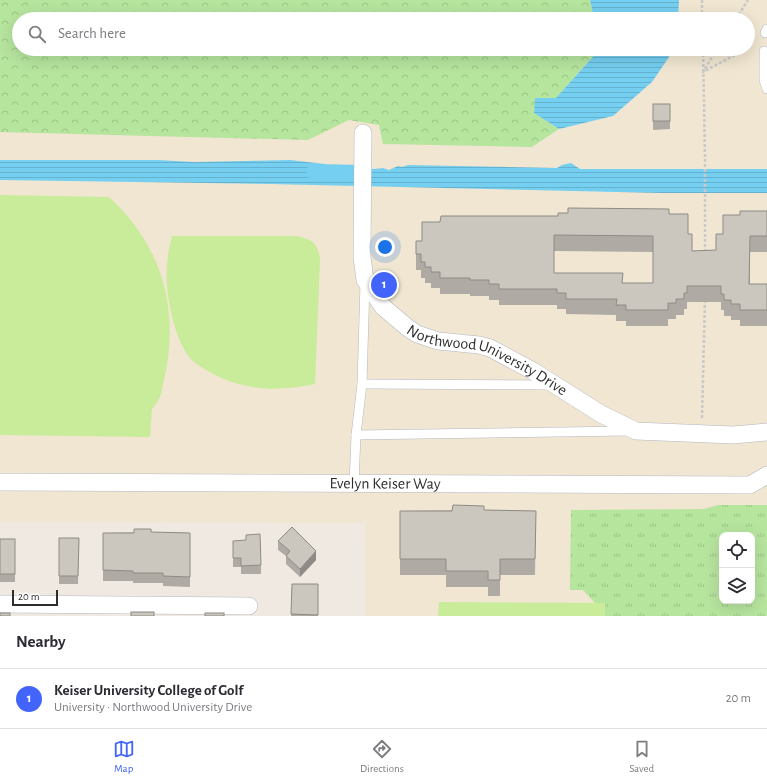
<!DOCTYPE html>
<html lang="en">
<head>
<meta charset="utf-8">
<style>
	body { margin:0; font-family:"Alegreya Sans",sans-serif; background:#f7f7f7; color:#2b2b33 }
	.controls { position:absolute; right:12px; bottom:12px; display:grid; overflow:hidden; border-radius:8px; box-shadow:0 4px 16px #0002 }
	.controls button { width:36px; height:36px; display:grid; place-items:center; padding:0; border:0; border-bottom:1px solid #e1e1e2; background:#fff; color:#2b2b33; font:20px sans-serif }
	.scale { position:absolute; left:12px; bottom:10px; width:46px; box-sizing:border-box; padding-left:4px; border:2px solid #2e2e2e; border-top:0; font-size:11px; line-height:14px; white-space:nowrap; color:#2e2e2e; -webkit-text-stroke:3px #fff; paint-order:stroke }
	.you { position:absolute; left:385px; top:247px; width:14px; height:14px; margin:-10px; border:3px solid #fff; border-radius:50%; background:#1a73e8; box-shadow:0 0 0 6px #1a73e833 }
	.badge { display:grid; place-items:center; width:26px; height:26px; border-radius:50%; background:#4264fb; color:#fff; font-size:13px; font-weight:700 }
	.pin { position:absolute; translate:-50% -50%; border:2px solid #fff; box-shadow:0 1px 4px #0006 }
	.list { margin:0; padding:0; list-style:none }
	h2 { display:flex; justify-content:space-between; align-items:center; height:52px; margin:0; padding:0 16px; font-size:17px }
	h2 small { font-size:13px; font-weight:400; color:#7c7c81 }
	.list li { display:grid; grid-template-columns:26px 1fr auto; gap:12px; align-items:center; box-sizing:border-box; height:60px; padding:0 16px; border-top:1px solid #e1e1e2 }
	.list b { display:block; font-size:15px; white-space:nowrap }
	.list p { margin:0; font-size:13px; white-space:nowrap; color:#7c7c81 }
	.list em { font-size:13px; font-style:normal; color:#7c7c81 }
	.icon { flex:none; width:22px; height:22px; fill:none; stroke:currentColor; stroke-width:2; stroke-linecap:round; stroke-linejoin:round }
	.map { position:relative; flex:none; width:767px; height:616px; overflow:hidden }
	.search { position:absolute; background:#fff; box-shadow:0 4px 16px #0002; left:12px; right:12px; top:12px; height:44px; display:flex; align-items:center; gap:10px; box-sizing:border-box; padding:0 14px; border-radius:22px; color:#7c7c81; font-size:15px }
	.sheet { height:112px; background:#fff }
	nav { display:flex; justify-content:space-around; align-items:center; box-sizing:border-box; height:56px; border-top:1px solid #e1e1e2; background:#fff; font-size:11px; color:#7c7c81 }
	nav a { display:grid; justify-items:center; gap:2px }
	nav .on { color:#4264fb }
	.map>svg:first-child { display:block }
</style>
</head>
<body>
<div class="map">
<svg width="767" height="616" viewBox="0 0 767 616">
	<defs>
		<pattern id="grass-tufts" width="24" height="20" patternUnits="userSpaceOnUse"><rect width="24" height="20" fill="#b6e59e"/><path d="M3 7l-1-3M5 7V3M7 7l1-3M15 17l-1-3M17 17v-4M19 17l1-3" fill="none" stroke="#9dc588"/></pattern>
		<pattern id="forest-crowns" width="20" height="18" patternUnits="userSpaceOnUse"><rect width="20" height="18" fill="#b6e59e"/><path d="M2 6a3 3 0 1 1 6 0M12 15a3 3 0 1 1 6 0" fill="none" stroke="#9dc588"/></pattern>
		<pattern id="water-rules" width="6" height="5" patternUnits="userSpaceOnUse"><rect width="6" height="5" fill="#75cff0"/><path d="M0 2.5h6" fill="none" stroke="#66b2ce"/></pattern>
	</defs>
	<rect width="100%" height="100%" fill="#efe9e1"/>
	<path fill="#f0e6d1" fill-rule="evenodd" d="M0 0H767V616H366L365 523 0 522ZM19 19H748V49H19ZM722 535H752V601H722Z"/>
	<path fill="url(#grass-tufts)" fill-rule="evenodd" d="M718 505H767V616H605V603H595L583 590H570L571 510 704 509ZM722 535H752V601H722Z"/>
	<path fill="url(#forest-crowns)" d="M0 0H590L594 19H19V49H597L598 51 556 98 534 113 559 129 532 147 383 144 379 125 349 120 308 140 0 132Z"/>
	<g fill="#c9ec9a">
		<path d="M0 195 109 197C153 237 174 289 169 348 168 364 164 379 161 394L158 401 152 409 150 437 0 435Z"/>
		<path d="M172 236H297C313 240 318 243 320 260L315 384C277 392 243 391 208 371 201 367 191 361 187 354 179 342 174 326 171 312 165 286 165 261 172 236Z"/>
		<path d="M439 602 605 603V616H438Z"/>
	</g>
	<g fill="url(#water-rules)">
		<path d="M590 0H679L678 19H594Z"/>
		<path d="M597 49H671L669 57 652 82 613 116 559 129 534 113 535 98H556L598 51Z"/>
		<path d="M0 160H158L194 162 290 160 325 164 332 167 336 173 383 168 389 170 398 166 402 167 408 165 557 168 562 165 571 163 580 169H767V193H661L270 184 0 180Z"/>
	</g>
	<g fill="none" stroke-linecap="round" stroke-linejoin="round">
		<path stroke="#75cff0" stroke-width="16" d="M314 172 364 173"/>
		<g stroke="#b4b7c1" stroke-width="10">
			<g id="service">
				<path d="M765 33 767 29"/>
				<path d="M764 51V80L767 89"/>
				<path d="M365 283 362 384 356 435 629 431"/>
				<path d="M362 384 550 385"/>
				<path d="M354 484 356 435"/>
			</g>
		</g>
		<g stroke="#b4b7c1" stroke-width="18">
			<g id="minor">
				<path id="s1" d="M363 133 362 257 365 280 383 307 408 328 417 334 438 341 479 345 490 348 533 371 601 414 636 431 733 435 767 432"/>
				<path id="s2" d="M0 482 750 485 767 475"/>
				<path d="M0 604 249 606"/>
			</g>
		</g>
		<g stroke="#c9c9c9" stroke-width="2.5" stroke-dasharray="3 2" stroke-linecap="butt">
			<path d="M702 0V19"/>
			<path d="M736 19 748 0"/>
			<path d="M703 49 705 157V252"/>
			<path d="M717 49 703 72 746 49"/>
			<path d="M702 418 705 299"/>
		</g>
		<use href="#service" stroke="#fff" stroke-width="9"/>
		<use href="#minor" stroke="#fff" stroke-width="17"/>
	</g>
	<g fill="#afaba4" fill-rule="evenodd">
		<path d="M653 104H670V129L653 130Z"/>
		<path d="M767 211V252H750V284H767V326H740V320H731V316H724V310H721V302H687V309H684V315H676V319H668V326H626V321H616V315L566 314V309H557V305H499V300H489V296H470V294H440V288H431V283H425V278H421V270H416V241H422L440 222 558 216 669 214 688 234 692 251 716 250 723 234 740 215ZM554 251 653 252V283H622L554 273Z"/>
		<path d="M484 510 536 511 535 575H500V596H488V587H446V575H400V511Z"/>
		<path d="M151 532 190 533V587L163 586V583H133V581H103V533Z"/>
		<path d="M59 538H79L78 584H59Z"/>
		<rect x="0" y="539" width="15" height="43"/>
		<path d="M233 541 261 565V574H241V567H233Z"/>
		<path d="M278 541 316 560 300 577 286 564V556L278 550Z"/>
		<path d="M292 584H318V616H291Z"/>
	</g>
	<path fill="#8e8b86" d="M316 551V560L300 577V569Z"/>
	<g fill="#cbc7bf" stroke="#8e8b86" fill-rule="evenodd">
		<rect x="653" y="104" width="17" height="17"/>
		<path d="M568 208 669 209V214H688V234H692V251L716 250V234H723V215H740V211H767V236H750L749 284H767V310H740V304H731V300H724V294H721V286H687V293H684V299H676V303H668V310H626V305H616L617 299H566V293H557V289H499V284H489V280H470V278H440V272H431V267H425V262H421V254H416V241H422V222H440L441 216H558V213H568ZM554 235 653 236V283H622L623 273H554Z"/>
		<path d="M453 505 484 506V510L536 511 535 559H500V580H488V571H446V559H400V511H452Z"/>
		<path d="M292 527 316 551 300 569 286 556 290 551 278 541Z"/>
		<path d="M134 529H151V532L190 533V577L163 576V573H133V571L103 570V533H134Z"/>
		<path d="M260 534 261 565 241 566V558H233V541L246 540V535Z"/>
		<path d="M59 538H79L78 576H59Z"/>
		<rect x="0" y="539" width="15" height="35"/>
		<path d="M292 584H318V615L291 614Z"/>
		<rect x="131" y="612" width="23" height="4"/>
		<rect x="0" y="613" width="10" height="3"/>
		<rect x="205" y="613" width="19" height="3"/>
	</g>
	<g text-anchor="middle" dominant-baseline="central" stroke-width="4" stroke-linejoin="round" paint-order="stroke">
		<g font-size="16" fill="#2e2e2e" stroke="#fff">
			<text stroke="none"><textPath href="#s1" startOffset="299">Northwood University Drive</textPath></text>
			<text stroke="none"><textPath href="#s2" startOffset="385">Evelyn Keiser Way</textPath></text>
		</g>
	</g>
</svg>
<div class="controls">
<button><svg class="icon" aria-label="locate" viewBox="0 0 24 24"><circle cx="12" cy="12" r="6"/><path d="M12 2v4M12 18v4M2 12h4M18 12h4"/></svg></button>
<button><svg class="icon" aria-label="layers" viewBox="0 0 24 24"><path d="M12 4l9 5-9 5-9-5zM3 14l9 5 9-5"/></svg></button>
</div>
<div class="scale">20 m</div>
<div class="you"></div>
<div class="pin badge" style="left:384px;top:285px">1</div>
<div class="search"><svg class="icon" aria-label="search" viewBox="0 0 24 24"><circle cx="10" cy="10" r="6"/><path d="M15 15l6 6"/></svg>Search here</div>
</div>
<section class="sheet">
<h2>Nearby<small></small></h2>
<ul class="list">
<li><span class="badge">1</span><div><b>Keiser University College of Golf</b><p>University · Northwood University Drive</p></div><em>20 m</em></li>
</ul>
</section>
<nav>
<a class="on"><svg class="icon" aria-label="map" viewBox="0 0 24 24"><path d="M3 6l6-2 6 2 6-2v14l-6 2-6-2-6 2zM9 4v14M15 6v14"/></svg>Map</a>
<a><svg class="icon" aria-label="directions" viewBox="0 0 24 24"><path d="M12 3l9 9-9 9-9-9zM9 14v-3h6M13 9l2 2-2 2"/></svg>Directions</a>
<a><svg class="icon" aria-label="saved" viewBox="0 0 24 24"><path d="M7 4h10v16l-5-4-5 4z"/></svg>Saved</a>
</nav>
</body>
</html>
